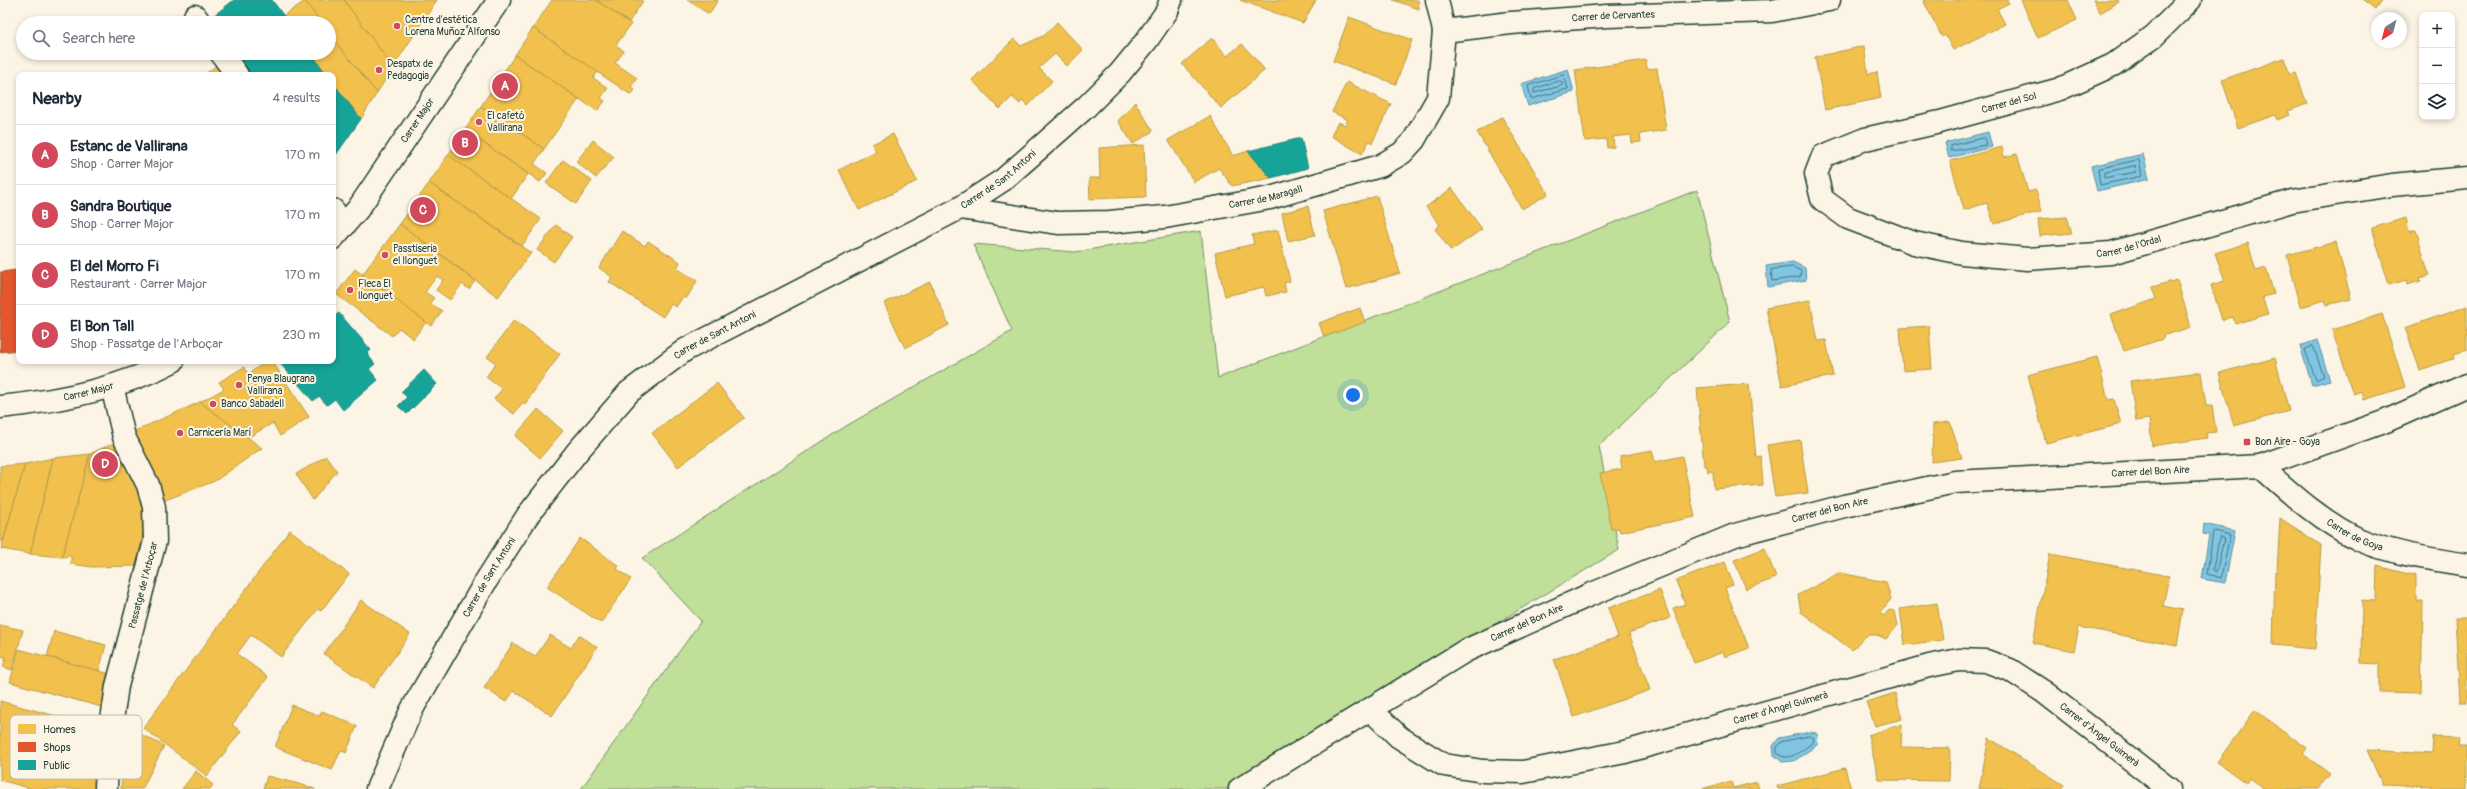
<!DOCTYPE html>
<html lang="en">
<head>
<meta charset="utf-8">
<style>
	body { margin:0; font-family:Pangolin,sans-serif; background:#f6f6f7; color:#1f2937 }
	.controls { position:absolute; right:12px; top:12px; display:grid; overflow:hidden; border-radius:8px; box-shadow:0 2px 6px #0003 }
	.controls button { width:36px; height:36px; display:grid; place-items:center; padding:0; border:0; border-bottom:1px solid #e0e1e3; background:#fff; color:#1f2937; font:20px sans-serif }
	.compass { position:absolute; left:2371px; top:12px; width:36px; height:36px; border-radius:50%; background:#fff; box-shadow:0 2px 6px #0003; rotate:216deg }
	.you { position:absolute; left:1353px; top:395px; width:14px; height:14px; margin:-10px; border:3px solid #fff; border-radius:50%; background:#1a73e8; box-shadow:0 0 0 6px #1a73e833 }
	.badge { display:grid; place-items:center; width:26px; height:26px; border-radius:50%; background:#d1495b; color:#fff; font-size:13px; font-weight:700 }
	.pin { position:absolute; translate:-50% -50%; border:2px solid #fff; box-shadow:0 1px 4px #0006 }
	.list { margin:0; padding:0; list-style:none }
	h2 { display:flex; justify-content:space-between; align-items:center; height:52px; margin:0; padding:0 16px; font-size:17px }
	h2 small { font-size:13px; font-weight:400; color:#747a83 }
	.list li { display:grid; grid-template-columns:26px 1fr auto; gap:12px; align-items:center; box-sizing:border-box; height:60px; padding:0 16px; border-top:1px solid #e0e1e3 }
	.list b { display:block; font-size:15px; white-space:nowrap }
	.list p { margin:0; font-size:13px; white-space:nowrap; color:#747a83 }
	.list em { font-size:13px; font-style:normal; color:#747a83 }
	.icon { flex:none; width:22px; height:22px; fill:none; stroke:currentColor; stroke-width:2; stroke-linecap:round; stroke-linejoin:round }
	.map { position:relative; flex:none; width:2467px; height:789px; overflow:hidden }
	.search { position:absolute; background:#fff; box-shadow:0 2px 6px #0003; left:16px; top:16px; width:320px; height:44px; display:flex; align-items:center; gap:10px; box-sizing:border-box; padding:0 14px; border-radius:22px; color:#747a83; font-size:15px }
	.panel { position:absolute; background:#fff; box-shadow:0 2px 6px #0003; left:16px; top:72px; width:320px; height:292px; border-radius:8px }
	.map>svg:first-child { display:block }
</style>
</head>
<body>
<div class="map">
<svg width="2467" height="789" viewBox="0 0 2467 789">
	<rect width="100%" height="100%" fill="#fcf5e5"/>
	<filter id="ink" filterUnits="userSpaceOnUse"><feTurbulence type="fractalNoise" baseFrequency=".025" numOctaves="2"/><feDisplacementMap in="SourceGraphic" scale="8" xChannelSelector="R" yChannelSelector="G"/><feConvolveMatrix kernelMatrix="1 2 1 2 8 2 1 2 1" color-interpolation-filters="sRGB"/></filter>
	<g filter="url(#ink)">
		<path fill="#c0df98" stroke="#708e66" d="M1697 190 1730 322 1599 446 1619 550 1370 699 1236 789H581L701 621 642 558 846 426 1012 331 973 244 1075 252 1201 231 1218 378Z"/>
		<g fill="#81c5e2" stroke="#5a8f9c">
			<path d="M1568 69 1574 92 1528 106 1521 84Z"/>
			<path d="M1988 132 1992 147 1949 158 1945 143Z"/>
			<path d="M2143 154 2149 179 2097 191 2091 166Z"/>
			<path d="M1793 262 1805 268 1806 280 1768 287 1766 266Z"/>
			<path d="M2317 340 2330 380 2312 385 2300 346Z"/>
			<path d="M2204 524 2235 531 2225 583 2202 579 2209 535 2203 534Z"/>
			<path d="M1810 732 1816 733 1818 736 1817 745 1794 761 1782 762 1774 755 1773 746 1779 738Z"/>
		</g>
		<g fill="#f2c14e" stroke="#b39946">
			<path d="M304 0H344L393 67 377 93 329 34V23H321Z"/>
			<path d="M344 0H437L393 67Z"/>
			<path d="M552 0H596L631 24 616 45 624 51 615 63 637 78 631 87 635 90 631 95 533 28Z"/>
			<path d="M596 0H642L643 1 629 22Z"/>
			<path d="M687 0H718L709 14Z"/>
			<path d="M1240 0H1316L1303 23Z"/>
			<path d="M1393 0H1418L1419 9Z"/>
			<path d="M1923 0H2007L2009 3 1997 9 2005 24 1953 50 1945 35 1942 37Z"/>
			<path d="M2021 0H2068L2077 20 2038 38Z"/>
			<path d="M2093 0H2118L2119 2 2100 13Z"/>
			<path d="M2362 0H2382L2375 10Z"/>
			<path d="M305 1 321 23H289L283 16Z"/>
			<path d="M1349 17 1412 40 1396 84 1333 61Z"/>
			<path d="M1057 22 1083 50 1067 66 1055 54 1039 68 1052 81 1028 106 1022 100 1020 104 1012 97 1000 109 972 80 1014 39 1021 46 1045 35Z"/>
			<path d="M533 28 598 72 593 78 608 88 601 98 605 101 597 111 515 55Z"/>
			<path d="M329 34 377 93 361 119 333 83V75H327L311 53H329Z"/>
			<path d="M1212 38 1227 56 1242 44 1265 70 1221 108 1182 64Z"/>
			<path d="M1864 46 1868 74 1877 72 1881 98 1825 110 1815 57Z"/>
			<path d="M515 55 579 99 544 149 481 106Z"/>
			<path d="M2284 58 2290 75 2296 73 2307 104 2288 111 2290 115 2277 120 2275 115 2238 128 2222 80Z"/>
			<path d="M1646 60 1647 69 1657 68 1666 130 1640 134 1641 142 1632 143 1631 135 1613 137 1614 147 1607 148 1606 139 1585 141 1575 70Z"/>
			<path d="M217 65 225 75H204Z"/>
			<path d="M1347 82 1391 104 1372 143 1369 141 1362 154 1331 136 1338 122 1345 125 1348 120 1332 112Z"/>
			<path d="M1135 102 1153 131 1133 144 1118 121Z"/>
			<path d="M481 106 544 149 534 164 547 173 540 182 465 130Z"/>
			<path d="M1210 116 1233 156 1248 151 1271 178 1232 186 1219 168 1194 182 1168 140Z"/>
			<path d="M1502 117 1548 194 1522 209 1477 132Z"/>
			<path d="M465 130 528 174 511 199 448 155Z"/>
			<path d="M893 134 917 181 859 210 839 170 876 151 872 144Z"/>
			<path d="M593 140 614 157 596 178 576 162Z"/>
			<path d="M1144 145 1146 197 1090 199 1089 178H1100L1099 148Z"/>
			<path d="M2002 147 2004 157 2017 154 2028 192 2036 190 2042 211 1994 224 1987 203 1964 210 1950 161Z"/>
			<path d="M448 155 541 219 522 246 429 183Z"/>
			<path d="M563 160 592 181 576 204 546 183Z"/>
			<path d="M429 183 531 253 498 297 400 224Z"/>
			<path d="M1452 188 1482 229 1451 251 1435 229 1440 225 1426 207Z"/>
			<path d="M1377 196 1400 273 1346 289 1323 211Z"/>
			<path d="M1308 206 1315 235 1288 241 1282 213Z"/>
			<path d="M2067 217 2072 233 2040 236 2038 219Z"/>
			<path d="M2406 218 2409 232 2416 230 2429 275 2420 278 2421 281 2407 285 2406 280 2389 285 2372 228Z"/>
			<path d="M400 224 475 281 469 289 462 284 450 300 436 290 443 280 437 276 425 292 434 298 430 303 442 311 431 326 362 275Z"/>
			<path d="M556 225 572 237 554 262 537 250Z"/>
			<path d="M1278 230 1290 281 1284 283 1286 292 1266 296 1264 287 1225 296 1215 253 1254 244 1252 235Z"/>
			<path d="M622 231 645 246 648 241 680 262 677 268 697 281 686 299 683 297 676 307 671 304 663 317 609 282 612 277 599 268Z"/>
			<path d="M2336 242 2351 299 2327 305 2325 300 2301 307 2287 255Z"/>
			<path d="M2248 243 2256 271 2266 268 2274 294 2262 297 2268 314 2235 324 2233 317 2222 320 2211 285 2225 281 2215 253Z"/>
			<path d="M355 269 426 322 413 339 399 328 392 336 336 294Z"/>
			<path d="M1 272V302L0 317V272Z"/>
			<path d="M2177 280 2191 327 2163 336V339L2124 351 2111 315 2156 299 2152 287Z"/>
			<path d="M930 282 949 325 905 348 884 303Z"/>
			<path d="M1810 300 1818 341 1826 340 1833 376 1782 386 1766 308Z"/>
			<path d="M2467 306V350L2454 354 2455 358 2420 370 2405 328Z"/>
			<path d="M1360 308 1365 322 1324 337 1319 323Z"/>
			<path d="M2382 314 2405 387 2364 400 2362 391 2353 394 2332 330Z"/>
			<path d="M514 320 560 354 525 404 523 402 514 414 494 399 502 389 486 377 496 363 487 357Z"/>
			<path d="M1929 326 1932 369 1903 371 1900 328Z"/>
			<path d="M2097 357 2108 400 2114 399 2121 424 2046 443 2028 375Z"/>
			<path d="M2275 358 2289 411 2234 426 2219 373Z"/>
			<path d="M267 361H272L309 417 280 436 273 423 247 438 200 402 224 389 219 382 244 367 248 374Z"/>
			<path d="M2201 372 2206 406H2212L2216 432 2206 433 2207 438 2152 446 2149 419 2136 421 2130 381Z"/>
			<path d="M717 383 744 418 678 467 652 433Z"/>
			<path d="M1749 384 1756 457 1761 456 1763 485 1714 489 1713 471 1708 472 1707 466H1704L1697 388Z"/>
			<path d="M200 402 262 448 215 481 160 502 128 434Z"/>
			<path d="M538 409 563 431 540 458 515 436Z"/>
			<path d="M1950 422 1962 458 1932 462 1933 424Z"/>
			<path d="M122 439 147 516 136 566 92 567 71 564V556L62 557 90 454Z"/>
			<path d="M1800 440 1808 493 1775 497 1767 445Z"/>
			<path d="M1652 450 1655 462 1682 456 1695 517 1620 532 1619 528 1611 529 1600 473 1622 469 1620 456Z"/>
			<path d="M90 454 62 557 30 554 53 458Z"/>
			<path d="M326 456 337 471 313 500 296 474Z"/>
			<path d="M53 458 30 554 1 549 25 464Z"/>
			<path d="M25 464 3 541H0V466Z"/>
			<path d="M2280 518 2321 545 2315 649 2273 645 2275 571 2277 572Z"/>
			<path d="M290 530 349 574 321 611 318 609 281 657 251 635 237 654 268 677 232 725 241 731 207 776 143 728Z"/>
			<path d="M580 538 619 566 617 569 631 579 601 623 547 587Z"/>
			<path d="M1765 548 1776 578 1746 589 1734 560Z"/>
			<path d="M2050 554 2169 576 2163 606 2183 610 2177 646 2079 627 2074 651 2033 643Z"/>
			<path d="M1725 562 1733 585 1725 588 1749 648 1725 657 1723 652 1694 663 1673 608 1685 604 1676 581Z"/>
			<path d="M2377 566 2416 576V601H2423L2421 693 2379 692V664L2361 663 2362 600 2376 601Z"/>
			<path d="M1840 573 1886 582 1891 599 1880 613 1884 616 1889 610 1895 611 1898 625 1886 639 1877 635H1870L1864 637 1852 650 1801 612 1798 595Z"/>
			<path d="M1660 590 1670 618 1629 633 1650 690 1574 717 1554 659 1618 637 1608 608Z"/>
			<path d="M361 600 410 634 373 688 324 654Z"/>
			<path d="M1937 603 1943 640 1905 645 1900 609Z"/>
			<path d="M2455 618H2467V702H2460Z"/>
			<path d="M0 625 23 630 12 670 3 667 6 657 0 656Z"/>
			<path d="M54 631 106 645 99 671 47 657Z"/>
			<path d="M550 635 571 648 579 635 597 647 552 716 514 691 506 702 484 688 513 643 535 657Z"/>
			<path d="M19 649 114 675 105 708 10 682Z"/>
			<path d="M1895 693 1902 719 1875 726 1866 702Z"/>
			<path d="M0 701 105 729 96 789H32L0 780Z"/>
			<path d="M292 705 320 716 322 711 357 726 346 753 341 750 332 770 275 747Z"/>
			<path d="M2255 710 2307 748 2303 754 2330 774 2318 789H2264L2249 778 2246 783 2217 762Z"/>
			<path d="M1902 724 1901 747 1950 748 1949 781 1879 780 1868 735Z"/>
			<path d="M140 734 164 746 142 789H121L123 767Z"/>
			<path d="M2433 737 2459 738 2458 747H2467V789H2431L2432 786 2382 784 2367 750 2432 754Z"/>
			<path d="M1989 738 2064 785 2061 789H1979Z"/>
			<path d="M1845 768 1851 789H1778L1777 786Z"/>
			<path d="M196 771 213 785 210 789H182Z"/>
			<path d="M267 776 303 785 315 789H263Z"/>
			<path d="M1731 781 1733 788 1757 782 1759 789H1701Z"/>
		</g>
		<path fill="#e4572e" stroke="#a94f30" d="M16 270 19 272V350L0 352 1 272Z"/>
		<g fill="#17a398" stroke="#19847a">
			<path d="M234 0H272L289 23H204Z"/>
			<path d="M226 53H311L327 75H304L300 70 293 75H242Z"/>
			<path d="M333 83 361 119 333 159Z"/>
			<path d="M1301 138 1308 168 1271 178 1248 151Z"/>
			<path d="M339 313 371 350 367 354 375 364 369 369 378 380 343 410 335 399 327 405 319 396 313 401 278 361H333V317Z"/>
			<path d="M424 370 437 384 407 414 398 406 407 397 401 392Z"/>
		</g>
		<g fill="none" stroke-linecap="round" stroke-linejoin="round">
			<g stroke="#46737a" stroke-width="1">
				<path d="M1564 75 1568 89 1531 99 1528 86Z"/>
				<path d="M1560 81 1563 84 1561 86 1534 93V89Z"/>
				<path d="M1984 138 1986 145 1951 151V146Z"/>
				<path d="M2139 160 2142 176 2100 185 2098 169Z"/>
				<path d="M2135 166 2136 172 2104 178V173Z"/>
				<path d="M1793 267 1801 271 1800 277 1772 281 1771 270Z"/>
				<path d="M2313 346 2324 376 2316 380 2305 350Z"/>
				<path d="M2215 531 2230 535 2221 578 2207 574 2213 532Z"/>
				<path d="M2220 537 2224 539 2216 572 2213 570Z"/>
				<path d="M1810 736 1814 738 1813 743C1802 749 1789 764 1777 753V747L1781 742Z"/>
			</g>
			<g stroke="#1f3d34" stroke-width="25">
				<g id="minor">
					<path id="s1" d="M2190 0 2154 36 2113 65 2060 89 1940 122 1865 139 1823 156 1816 174 1822 199 1848 218 1914 243 1962 253 2027 259 2111 253 2292 201 2392 185 2467 178"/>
					<path d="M195 16 200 23"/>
					<path id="s2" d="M1444 31 1511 23 1607 16 1772 11 1829 0"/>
					<path d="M221 53 237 75"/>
					<path id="s3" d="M960 208 1058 223 1109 222 1165 217 1270 198 1380 166 1402 153 1414 140 1438 98 1444 31 1437 0"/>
					<path d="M333 210 344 226"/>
					<path id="s4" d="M333 238 358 209 499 0"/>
					<path id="s5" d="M0 407C60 401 120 389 173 361"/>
					<path id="s6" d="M2260 466C2290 493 2323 523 2360 540 2393 554 2432 559 2467 565"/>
					<path id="s7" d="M1371 710 1399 737 1444 765 1483 771 1523 772 1625 752 1929 666 1959 660 1986 661 2010 670 2044 692 2169 789"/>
					<path id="s8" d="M106 789 107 754 117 686 155 541 154 507 148 485 124 437 112 386"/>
					<path id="s9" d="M377 789 411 711 486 581 528 515 577 452 629 392 685 350 960 208 1003 180 1086 107 1120 73 1147 40 1167 11 1171 0"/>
					<path id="s10" d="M1240 789 1465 651 1587 596 1735 535 1844 506 1955 482 2260 466 2386 421 2467 385"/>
				</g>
			</g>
			<use href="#minor" stroke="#fcf5e5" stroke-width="22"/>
		</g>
	</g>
	<g fill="#d1495b" stroke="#fcf5e5" stroke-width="1.5">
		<circle cx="397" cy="26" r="4"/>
		<circle cx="379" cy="70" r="4"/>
		<circle cx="479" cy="122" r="4"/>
		<circle cx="385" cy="255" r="4"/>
		<circle cx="350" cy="290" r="4"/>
		<circle cx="239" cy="385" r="4"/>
		<circle cx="213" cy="404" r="4"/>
		<circle cx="180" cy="433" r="4"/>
		<rect x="2243" y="438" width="8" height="8" rx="2"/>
	</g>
	<g text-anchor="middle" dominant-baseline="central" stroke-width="4" stroke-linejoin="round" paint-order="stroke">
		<g font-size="10" fill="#1f3d34" stroke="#fcf5e5">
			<text stroke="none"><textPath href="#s2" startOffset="170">Carrer de Cervantes</textPath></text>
			<text transform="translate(2009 103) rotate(-15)">Carrer del Sol</text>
			<text stroke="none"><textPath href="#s4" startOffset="145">Carrer Major</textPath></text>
			<text stroke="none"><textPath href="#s9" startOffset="900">Carrer de Sant Antoni</textPath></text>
			<text stroke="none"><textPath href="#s3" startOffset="309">Carrer de Maragall</textPath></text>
			<text stroke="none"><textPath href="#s1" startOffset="771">Carrer de l'Ordal</textPath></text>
			<text stroke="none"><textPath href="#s9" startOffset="576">Carrer de Sant Antoni</textPath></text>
			<text stroke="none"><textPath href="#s5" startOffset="90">Carrer Major</textPath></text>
			<text stroke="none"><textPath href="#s10" startOffset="980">Carrer del Bon Aire</textPath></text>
			<text stroke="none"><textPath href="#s10" startOffset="656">Carrer del Bon Aire</textPath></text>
			<text stroke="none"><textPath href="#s6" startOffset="118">Carrer de Goya</textPath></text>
			<text stroke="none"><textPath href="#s9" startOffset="240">Carrer de Sant Antoni</textPath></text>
			<text stroke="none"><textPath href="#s8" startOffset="208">Passatge de l'Arboçar</textPath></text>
			<text stroke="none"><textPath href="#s10" startOffset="332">Carrer del Bon Aire</textPath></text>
			<text stroke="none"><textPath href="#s7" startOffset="437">Carrer d'Àngel Guimerà</textPath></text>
			<text stroke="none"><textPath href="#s7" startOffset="785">Carrer d'Àngel Guimerà</textPath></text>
		</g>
		<g font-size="10" fill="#1f3d34" stroke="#fcf5e5" text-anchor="start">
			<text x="405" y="20">Centre d'estética<tspan x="405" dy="12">Lorena Muñoz Alfonso</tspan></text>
			<text x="387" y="64">Despatx de<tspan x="387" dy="12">Pedagogia</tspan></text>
			<text x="487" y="116">El cafetó<tspan x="487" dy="12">Vallirana</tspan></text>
			<text x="393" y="249">Passtiseria<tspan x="393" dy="12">el llonguet</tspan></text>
			<text x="358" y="284">Fleca El<tspan x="358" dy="12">llonguet</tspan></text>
			<text x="247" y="379">Penya Blaugrana<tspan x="247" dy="12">Vallirana</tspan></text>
			<text x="221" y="404">Banco Sabadell</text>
			<text x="188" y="433">Carnicería Marí</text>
			<text x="2255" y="442">Bon Aire - Goya</text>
		</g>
	</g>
	<rect x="10" y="715" width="132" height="64" rx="6" fill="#fcf5e5" stroke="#babeb0" stroke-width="1"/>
	<rect x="18" y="724" width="18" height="10" fill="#f2c14e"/>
	<rect x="18" y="742" width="18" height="10" fill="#e4572e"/>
	<rect x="18" y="760" width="18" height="10" fill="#17a398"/>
	<g font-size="11" fill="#1f3d34">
		<text x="43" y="733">Homes</text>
		<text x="43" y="751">Shops</text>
		<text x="43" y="769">Public</text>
	</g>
</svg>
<div class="controls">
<button>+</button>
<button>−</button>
<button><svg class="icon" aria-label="layers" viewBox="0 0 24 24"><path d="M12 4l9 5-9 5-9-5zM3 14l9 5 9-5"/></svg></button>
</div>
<svg class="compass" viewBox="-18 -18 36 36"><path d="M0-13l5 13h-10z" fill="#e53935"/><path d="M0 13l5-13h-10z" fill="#747a83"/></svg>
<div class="you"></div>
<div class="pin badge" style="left:505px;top:86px">A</div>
<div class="pin badge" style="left:465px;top:143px">B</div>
<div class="pin badge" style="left:423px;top:210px">C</div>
<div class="pin badge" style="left:105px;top:464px">D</div>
<div class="search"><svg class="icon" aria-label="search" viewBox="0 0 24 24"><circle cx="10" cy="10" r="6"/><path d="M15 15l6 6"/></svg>Search here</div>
<section class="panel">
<h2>Nearby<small>4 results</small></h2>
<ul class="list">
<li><span class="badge">A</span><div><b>Estanc de Vallirana</b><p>Shop · Carrer Major</p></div><em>170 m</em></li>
<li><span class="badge">B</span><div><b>Sandra Boutique</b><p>Shop · Carrer Major</p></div><em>170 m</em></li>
<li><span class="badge">C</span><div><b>El del Morro Fi</b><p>Restaurant · Carrer Major</p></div><em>170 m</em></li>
<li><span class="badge">D</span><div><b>El Bon Tall</b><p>Shop · Passatge de l'Arboçar</p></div><em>230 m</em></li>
</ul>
</section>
</div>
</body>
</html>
